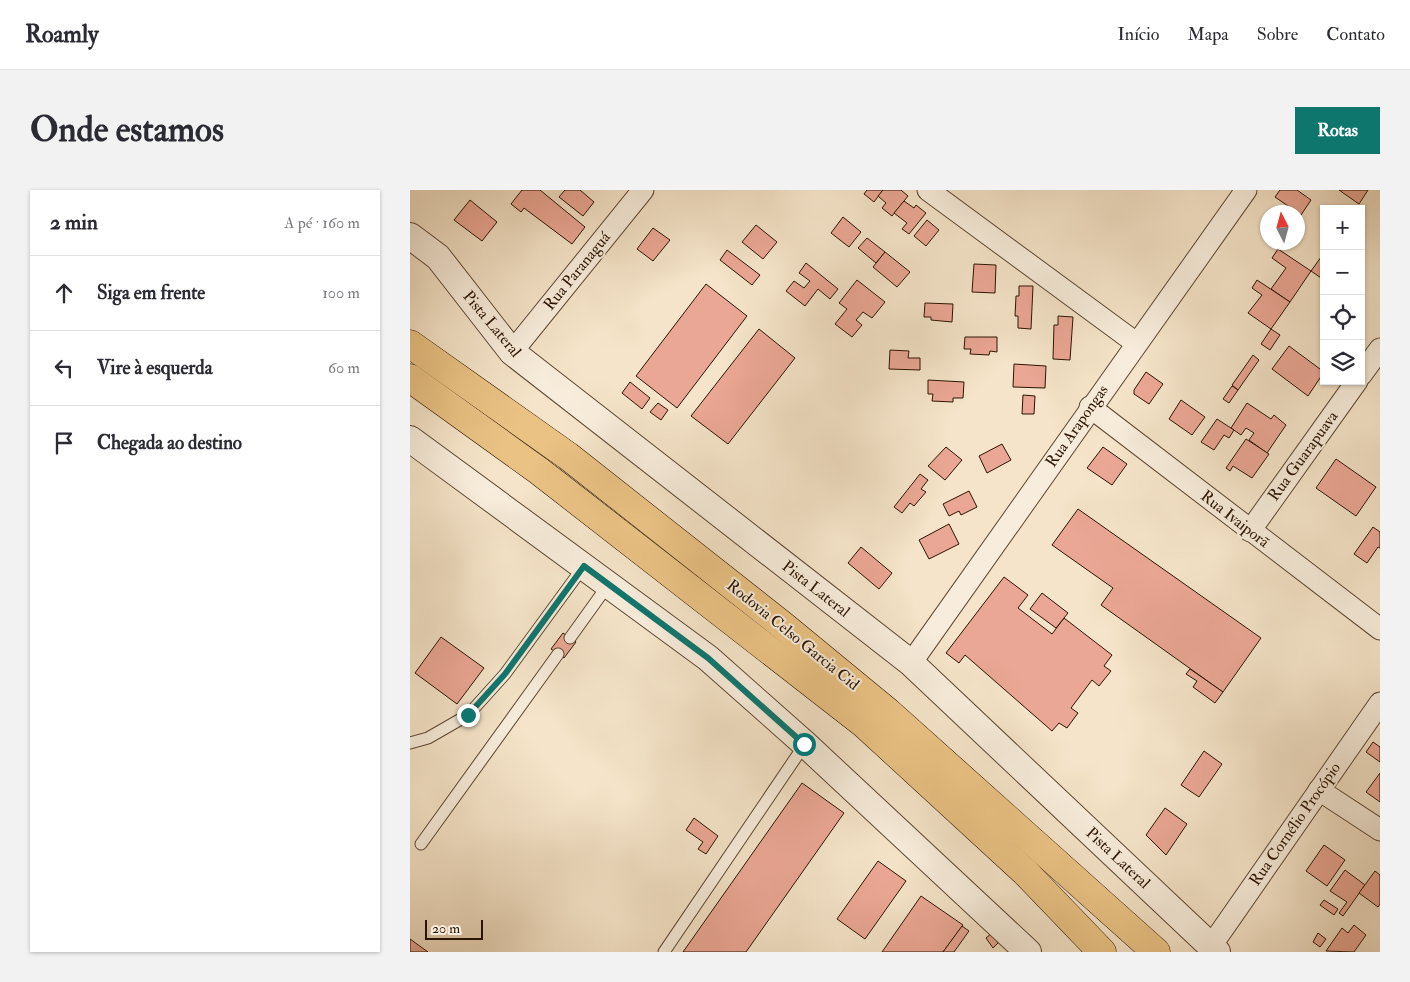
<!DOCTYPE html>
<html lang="pt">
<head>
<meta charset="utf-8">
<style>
	body { margin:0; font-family:"IM FELL Double Pica",serif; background:#f2f2f3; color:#2b2b33 }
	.controls { position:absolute; right:15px; top:15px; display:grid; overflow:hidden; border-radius:0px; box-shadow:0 1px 4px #0004 }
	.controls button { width:45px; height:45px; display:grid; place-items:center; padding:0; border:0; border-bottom:1px solid #e1e1e2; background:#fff; color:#2b2b33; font:25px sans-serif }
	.compass { position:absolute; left:850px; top:15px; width:45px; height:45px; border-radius:50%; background:#fff; box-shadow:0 1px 4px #0004; rotate:354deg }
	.scale { position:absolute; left:15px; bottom:12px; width:58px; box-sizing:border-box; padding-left:5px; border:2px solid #2b1401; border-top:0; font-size:14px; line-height:18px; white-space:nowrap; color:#2b1401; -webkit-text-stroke:4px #f8eddc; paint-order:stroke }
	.stop { position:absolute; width:15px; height:15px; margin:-11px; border:4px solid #0f766e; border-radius:50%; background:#fff }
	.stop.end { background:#0f766e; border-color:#fff; box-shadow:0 1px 5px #0008 }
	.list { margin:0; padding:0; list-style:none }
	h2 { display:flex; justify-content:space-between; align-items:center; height:65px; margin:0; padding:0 20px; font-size:21px }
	h2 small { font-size:16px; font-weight:400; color:#7c7c81 }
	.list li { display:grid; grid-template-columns:32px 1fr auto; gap:15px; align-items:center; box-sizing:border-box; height:75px; padding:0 20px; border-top:1px solid #e1e1e2 }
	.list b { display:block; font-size:19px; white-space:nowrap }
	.list em { font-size:16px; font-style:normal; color:#7c7c81 }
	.icon { flex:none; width:28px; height:28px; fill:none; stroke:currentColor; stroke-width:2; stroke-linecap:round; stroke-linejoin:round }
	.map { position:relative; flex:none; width:970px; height:762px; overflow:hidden; border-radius:0px }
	header { display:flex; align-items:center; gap:30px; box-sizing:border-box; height:70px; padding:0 25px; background:#fff; border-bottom:1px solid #e1e1e2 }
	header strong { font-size:24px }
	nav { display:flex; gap:28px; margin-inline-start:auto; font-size:18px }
	.intro { display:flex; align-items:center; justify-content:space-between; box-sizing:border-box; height:120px; padding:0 30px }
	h1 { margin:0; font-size:35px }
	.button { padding:12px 22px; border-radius:0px; background:#0f766e; color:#fff; font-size:18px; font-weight:700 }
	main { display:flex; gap:30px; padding:0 30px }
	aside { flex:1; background:#fff; border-radius:0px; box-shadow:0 1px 4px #0004 }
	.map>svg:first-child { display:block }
</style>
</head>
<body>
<header>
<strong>Roamly</strong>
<nav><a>Início</a><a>Mapa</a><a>Sobre</a><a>Contato</a></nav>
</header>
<div class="intro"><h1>Onde estamos</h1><a class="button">Rotas</a></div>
<main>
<aside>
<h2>2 min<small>A pé · 160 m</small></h2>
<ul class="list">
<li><svg class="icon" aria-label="ahead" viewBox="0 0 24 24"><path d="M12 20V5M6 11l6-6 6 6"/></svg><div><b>Siga em frente</b></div><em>100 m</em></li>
<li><svg class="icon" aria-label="left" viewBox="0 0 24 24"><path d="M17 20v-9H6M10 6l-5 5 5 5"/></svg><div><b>Vire à esquerda</b></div><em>60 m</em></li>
<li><svg class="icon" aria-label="arrive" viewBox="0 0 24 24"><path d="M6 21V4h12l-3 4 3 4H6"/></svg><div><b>Chegada ao destino</b></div></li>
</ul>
</aside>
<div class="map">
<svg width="970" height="762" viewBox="0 0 970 762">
	<rect width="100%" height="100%" fill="#f5e4c9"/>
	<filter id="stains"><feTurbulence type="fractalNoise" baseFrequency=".004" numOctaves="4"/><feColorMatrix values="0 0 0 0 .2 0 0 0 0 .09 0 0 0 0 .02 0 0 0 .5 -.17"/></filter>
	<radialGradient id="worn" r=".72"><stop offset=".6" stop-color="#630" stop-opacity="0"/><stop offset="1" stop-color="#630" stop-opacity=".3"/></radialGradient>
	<g fill="#eba795" stroke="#2b1401">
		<path d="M112 0H130L175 37 162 54 114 18 111 22 101 14Z"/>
		<path d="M155 0H170L184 12 173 26 149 7Z"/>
		<path d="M457 0H473L464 12 454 4Z"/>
		<path d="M473 0H491L498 6 482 26 472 18 476 13 468 6Z"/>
		<path d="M870 0H887L901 10 891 25 865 7Z"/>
		<path d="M929 0H958L949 14Z"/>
		<path d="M60 10 87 32 72 51 44 30Z"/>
		<path d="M494 11 504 18 506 15 516 23 499 44 492 39 497 33 484 23Z"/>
		<path d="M433 27 451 42 439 57 421 43Z"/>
		<path d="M517 30 529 40 516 56 504 46Z"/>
		<path d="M346 35 367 52 353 69 332 52Z"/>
		<path d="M243 38 260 50 243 71 227 59Z"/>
		<path d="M457 48 475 62 466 73 448 58Z"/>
		<path d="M868 59 901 81 880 112 861 99 876 78 862 68Z"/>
		<path d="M317 60 350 85 342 95 310 70Z"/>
		<path d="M475 62 500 82 487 97 463 77Z"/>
		<path d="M914 63V90L901 81Z"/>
		<path d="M396 73 428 99 420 109 408 99 395 116 376 101 384 91 394 98 400 91 389 83Z"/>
		<path d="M564 74 586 75 585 103 562 102Z"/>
		<path d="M447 90 475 112 462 128 453 122 446 130 452 135 442 147 425 134 437 119 429 113Z"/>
		<path d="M847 90 880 112 861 139 838 123 852 105 842 98Z"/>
		<path d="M296 94 337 126 267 218 226 186Z"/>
		<path d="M609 96H623L621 139 608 138V126H605L606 106H609Z"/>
		<path d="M515 113 543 114 542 132 521 130V127H514Z"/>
		<path d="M648 126 663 127 660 170 643 169 644 135H648Z"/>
		<path d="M349 139 385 168 318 254 281 226Z"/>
		<path d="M861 139 870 145 860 160 851 154Z"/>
		<path d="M555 147H587V162L580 161 579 165 560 164 561 159H554Z"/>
		<path d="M879 156 914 182 898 206 862 179Z"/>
		<path d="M480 160 499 161 498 168H510V180L479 179Z"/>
		<path d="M843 165 849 170 828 200 822 195Z"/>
		<path d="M604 174 636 176 635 198 603 197Z"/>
		<path d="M736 182 753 194 739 214 724 204V200Z"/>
		<path d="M518 190 554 192 553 208H543V212L522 211 523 204H518Z"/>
		<path d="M220 192 240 208 232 219 212 203Z"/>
		<path d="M822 196 828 200 819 213 813 209Z"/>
		<path d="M613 205 625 206 624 224H612Z"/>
		<path d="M771 210 795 227 782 245 759 229Z"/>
		<path d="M248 213 258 220 251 230 240 222Z"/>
		<path d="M837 213 861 229 864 225 876 235 857 263 839 250 844 243 836 238 831 245 821 238Z"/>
		<path d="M807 229 824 240 819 248 814 245 804 260 791 252Z"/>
		<path d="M836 249 859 264 842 288 823 276 820 281 816 278Z"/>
		<path d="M592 254 601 270 577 283 569 266Z"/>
		<path d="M536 257 552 270 535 290 518 276Z"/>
		<path d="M693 257 717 274 702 295 677 278Z"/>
		<path d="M926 269 966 297 946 326 906 298Z"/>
		<path d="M510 284 518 290 511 299 516 302 504 316 500 313 492 323 484 317Z"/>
		<path d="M559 301 567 317 551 325 549 321 539 326 533 314Z"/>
		<path d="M668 319 851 448 813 502 691 415 703 398 642 355Z"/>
		<path d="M539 334 549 354 519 369 509 350Z"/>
		<path d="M963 337 970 342V358L968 357 957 373 944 364Z"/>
		<path d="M451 357 482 383 469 399 438 373Z"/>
		<path d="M594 387 618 405 608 418 642 444 654 428 702 465 694 476 701 481 689 496 682 490 661 518 668 523 657 538 649 533 642 541 555 465 549 473 536 463Z"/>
		<path d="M632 403 658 423 646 438 620 419Z"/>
		<path d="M153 443 166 452 154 468 141 459Z"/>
		<path d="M31 447 74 478 47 514 5 483Z"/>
		<path d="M780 479 813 502 805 513 783 497 787 491 776 484Z"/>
		<path d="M963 552 970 557V572L956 562Z"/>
		<path d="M794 561 812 574 789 607 771 595Z"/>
		<path d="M970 583V612L956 602Z"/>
		<path d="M392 593 434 623 336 762H273Z"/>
		<path d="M755 618 777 634 756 665 736 645Z"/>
		<path d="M284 628 308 646 296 664 288 659 293 652 276 640Z"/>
		<path d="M914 655 935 670 917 696 896 681Z"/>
		<path d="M468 671 496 691 455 749 427 729Z"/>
		<path d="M935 680 955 695 933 726 929 723 937 712 920 701Z"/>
		<path d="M965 681 970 685V714L968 717 949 703Z"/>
		<path d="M511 706 553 735 533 762H472Z"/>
		<path d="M914 710 928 719 924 725 910 715Z"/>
		<path d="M944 735 956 745 944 762 916 761 932 738 938 743Z"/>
		<path d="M552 736 559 741 544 762H533Z"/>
		<path d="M582 743 588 753 583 758 576 748Z"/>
		<path d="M908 743 916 749 910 757 903 752Z"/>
		<path d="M0 749 18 762H0Z"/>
	</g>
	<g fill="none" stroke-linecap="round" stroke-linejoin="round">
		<g stroke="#5e4833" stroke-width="13">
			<g id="service">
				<path d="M160 448 198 395"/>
				<path d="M0 553 18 548 58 525 95 484 174 376"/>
				<path d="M11 654 148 464"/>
				<path d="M254 762 395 554"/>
			</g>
		</g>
		<g stroke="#5e4833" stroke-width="23">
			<g id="minor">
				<path d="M518 0 726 153"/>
				<path d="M102 162 233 0"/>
				<path d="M951 185 970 159"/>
				<path d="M680 217 970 439"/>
				<path d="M840 341 947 191"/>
				<path d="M501 473 836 0"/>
				<path d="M909 600 970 640"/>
				<path d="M801 756 970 513"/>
			</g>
		</g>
		<g stroke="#5e4833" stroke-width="28">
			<g id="tertiary">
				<path d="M0 46 28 67 102 162 501 473 807 762"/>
				<path d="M0 249 298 468 395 554 618 762"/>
			</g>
		</g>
		<g stroke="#2b1401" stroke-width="29">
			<g id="motorway">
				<path d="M0 154 158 266 371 434 478 522 746 762"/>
				<path d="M0 188 129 281 454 534 615 682 692 762"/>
			</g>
		</g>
		<use href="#service" stroke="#f8eddc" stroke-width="11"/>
		<use href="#minor" stroke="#f8eddc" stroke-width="21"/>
		<use href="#tertiary" stroke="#f8eddc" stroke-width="26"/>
		<use href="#motorway" stroke="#eac284" stroke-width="28"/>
	</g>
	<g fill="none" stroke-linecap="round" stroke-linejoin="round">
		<path stroke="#0f766e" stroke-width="6" d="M58 525 95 484 174 376 298 468 394 554"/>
	</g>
	<g text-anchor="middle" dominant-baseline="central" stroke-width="4" stroke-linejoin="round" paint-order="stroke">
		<g font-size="16" fill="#2b1401" stroke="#f8eddc">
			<text transform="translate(167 81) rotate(-51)">Rua Paranaguá</text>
			<text transform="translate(82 134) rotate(50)">Pista Lateral</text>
			<text transform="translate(667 236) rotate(-55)">Rua Arapongas</text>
			<text transform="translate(893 266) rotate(-54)">Rua Guarapuava</text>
			<text transform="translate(825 329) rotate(38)">Rua Ivaiporã</text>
			<text transform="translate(406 399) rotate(38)">Pista Lateral</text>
			<text transform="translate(383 445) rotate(39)">Rodovia Celso Garcia Cid</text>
			<text transform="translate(885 634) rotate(-55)">Rua Cornélio Procópio</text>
			<text transform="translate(708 668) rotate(43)">Pista Lateral</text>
		</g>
	</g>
	<rect width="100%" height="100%" filter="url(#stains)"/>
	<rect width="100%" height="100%" fill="url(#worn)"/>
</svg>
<div class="controls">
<button>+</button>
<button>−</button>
<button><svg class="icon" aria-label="locate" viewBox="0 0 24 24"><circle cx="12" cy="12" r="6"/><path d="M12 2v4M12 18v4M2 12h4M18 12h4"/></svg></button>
<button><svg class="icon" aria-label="layers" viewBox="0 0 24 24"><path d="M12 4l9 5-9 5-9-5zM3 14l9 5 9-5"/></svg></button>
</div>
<svg class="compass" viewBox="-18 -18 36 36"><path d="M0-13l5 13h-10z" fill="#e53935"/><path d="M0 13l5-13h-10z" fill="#7c7c81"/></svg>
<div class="scale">20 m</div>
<div class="stop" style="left:394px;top:554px"></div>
<div class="stop end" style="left:58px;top:525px"></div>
</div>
</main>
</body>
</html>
